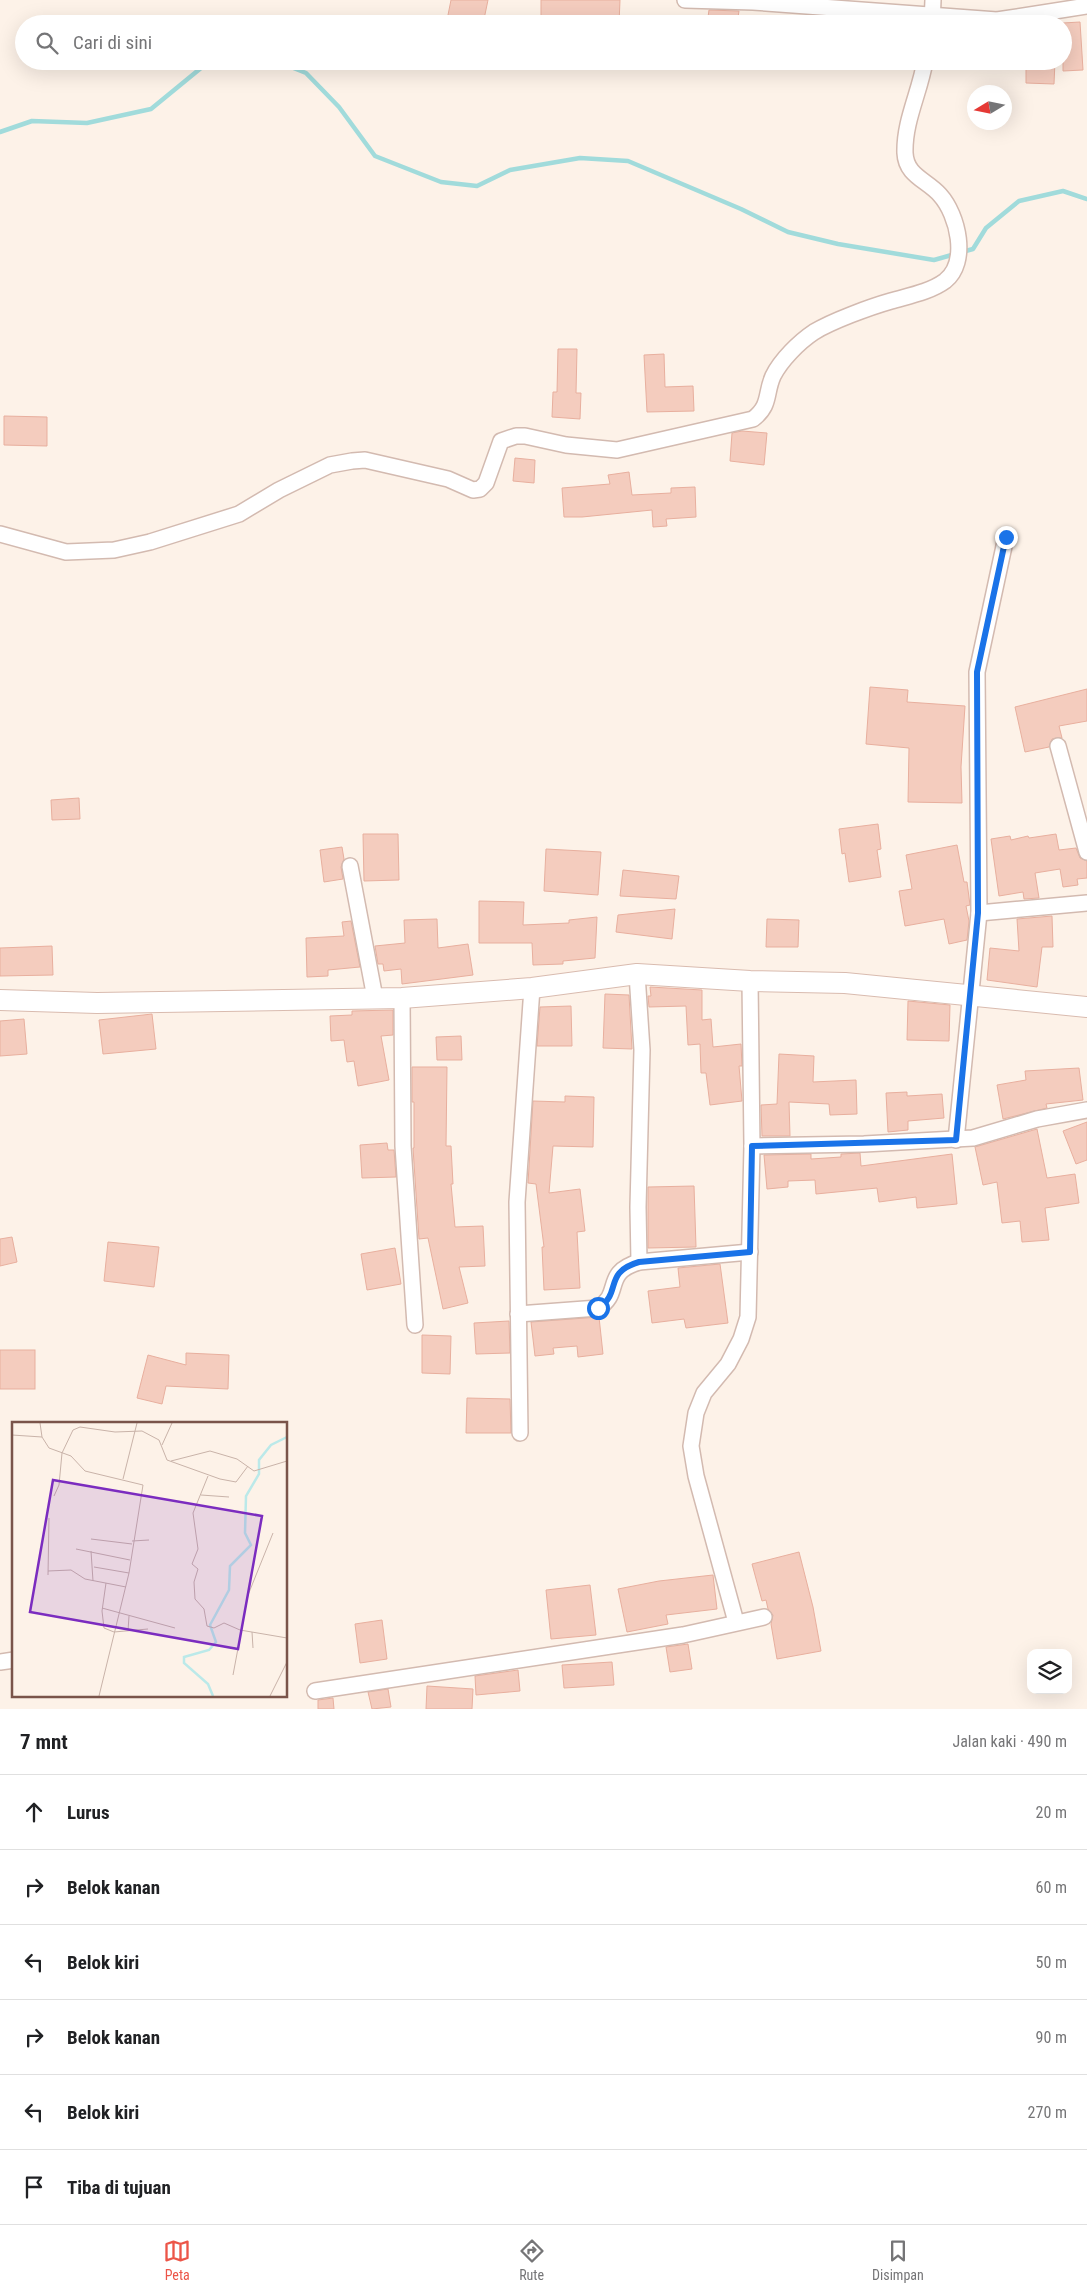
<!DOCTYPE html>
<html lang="id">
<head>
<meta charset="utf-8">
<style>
	body { margin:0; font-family:"Roboto Condensed",sans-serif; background:#f6f6f6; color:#202124 }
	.controls { position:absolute; right:15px; bottom:15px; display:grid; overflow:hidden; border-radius:10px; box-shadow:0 5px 20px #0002 }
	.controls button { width:45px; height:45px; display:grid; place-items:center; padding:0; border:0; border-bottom:1px solid #e0e0e0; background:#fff; color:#202124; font:25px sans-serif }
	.compass { position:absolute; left:967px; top:85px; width:45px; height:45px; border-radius:50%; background:#fff; box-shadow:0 5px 20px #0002; rotate:260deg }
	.stop { position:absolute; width:15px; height:15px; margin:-11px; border:4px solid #1a73e8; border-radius:50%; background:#fff }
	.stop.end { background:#1a73e8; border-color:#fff; box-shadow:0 1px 5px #0008 }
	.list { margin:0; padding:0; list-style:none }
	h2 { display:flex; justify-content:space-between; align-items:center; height:65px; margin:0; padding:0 20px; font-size:21px }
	h2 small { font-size:16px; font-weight:400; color:#757577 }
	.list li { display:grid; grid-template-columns:32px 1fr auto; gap:15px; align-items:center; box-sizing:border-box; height:75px; padding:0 20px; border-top:1px solid #e0e0e0 }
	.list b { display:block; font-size:19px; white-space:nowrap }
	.list em { font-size:16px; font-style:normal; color:#757577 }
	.icon { flex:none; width:28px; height:28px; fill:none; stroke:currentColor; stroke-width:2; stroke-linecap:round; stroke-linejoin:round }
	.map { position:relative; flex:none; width:1087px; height:1709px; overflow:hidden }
	.search { position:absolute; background:#fff; box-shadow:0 5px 20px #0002; left:15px; right:15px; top:15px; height:55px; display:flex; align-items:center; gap:12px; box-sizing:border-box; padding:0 18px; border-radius:28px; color:#757577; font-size:19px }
	.sheet { height:515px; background:#fff }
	nav { display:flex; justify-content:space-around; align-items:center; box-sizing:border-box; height:70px; border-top:1px solid #e0e0e0; background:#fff; font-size:14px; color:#757577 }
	nav a { display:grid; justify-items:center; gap:2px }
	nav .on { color:#ec5548 }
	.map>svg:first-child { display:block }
</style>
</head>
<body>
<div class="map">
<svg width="1087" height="1709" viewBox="0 0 1087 1709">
	<rect width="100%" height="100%" fill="#fdf2e8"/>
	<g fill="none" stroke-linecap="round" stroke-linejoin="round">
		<g stroke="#a1dbdb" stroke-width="4.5">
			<path d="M276 61 306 73 339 107 375 156 441 182 477 186 510 170 580 158 628 161 741 209 788 232 838 244 934 260 955 254"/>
			<path d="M0 132 32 121 87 123 151 109 201 68 215 61"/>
			<path d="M962 252 973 249 986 228 1019 201 1063 191 1087 199"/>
		</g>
	</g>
	<g fill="#f4ccbe" stroke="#e8af9e">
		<path d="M451 0H488L483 24H465L447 20Z"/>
		<path d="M541 0H620L619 24H541Z"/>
		<path d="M709 10 739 11 737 24H707Z"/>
		<path d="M1080 22 1083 70 1063 71V23Z"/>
		<path d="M1026 61H1055L1054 84 1026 83Z"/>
		<path d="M558 349H577L576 393H581L580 419 552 417 553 392H557Z"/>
		<path d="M664 354 665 387 693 386 694 411 647 412 644 355Z"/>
		<path d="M4 416 47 417V446L4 445Z"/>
		<path d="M742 431 767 433 764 465 730 461 732 433Z"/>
		<path d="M515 458 535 460 534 483 513 481Z"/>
		<path d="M629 472 632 495 671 493V488L695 487 696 517 666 519 667 526 653 527 652 510 582 517H564L562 488 610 484 608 475Z"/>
		<path d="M870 687 908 690 907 702 965 706 961 767 962 803 908 802 909 748 866 744Z"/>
		<path d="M1087 689V721L1059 726 1062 738 1052 739 1049 747 1025 752 1015 707Z"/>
		<path d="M79 798 80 819 52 820 51 800Z"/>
		<path d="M878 824 881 849 877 850 881 877 849 882 845 853 842 854 839 829Z"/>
		<path d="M363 834H398L399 880 364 881Z"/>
		<path d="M1056 834 1059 850 1076 848 1080 858 1087 861V878L1077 879 1078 885 1063 887 1060 869 1035 873 1039 898 1024 899 1023 892 999 896 991 839 1010 836 1011 840 1028 836 1029 838Z"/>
		<path d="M957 845 964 882H967L970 905 966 906 969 921 967 940 949 944 944 919 905 926 899 891 912 889 906 855Z"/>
		<path d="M342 847 344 859 341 867 343 879 324 882 320 850Z"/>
		<path d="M546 849 601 852 598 895 544 891Z"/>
		<path d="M623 870 679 876 676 899 620 896Z"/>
		<path d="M479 901 524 902 523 925 569 923V920L597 917 595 958 563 961V964L533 965 532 943H479Z"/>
		<path d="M675 909 672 939 616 932 618 915Z"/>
		<path d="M1052 916 1053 947H1042L1037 987 987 980 990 948 1019 951 1017 919Z"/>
		<path d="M437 919 438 948 468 944 473 975 402 984 401 969 384 971 383 964H378L375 946 405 943 404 920Z"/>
		<path d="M767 919 799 920 798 947H766Z"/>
		<path d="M351 921 360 967 328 970V976L307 977 306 938 344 936 342 922Z"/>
		<path d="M52 946 53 975 0 976V948Z"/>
		<path d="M650 987 702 990V1020L711 1019 713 1047 741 1044 742 1066H739L742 1101 710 1105 706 1073H701L700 1044 688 1045 686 1006 649 1007 648 996H651Z"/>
		<path d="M605 994 629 995 632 1049 603 1048Z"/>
		<path d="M908 1001 950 1005 949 1041 907 1040Z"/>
		<path d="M571 1006 572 1046H537L540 1007Z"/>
		<path d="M393 1010V1035L381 1036 389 1080 358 1086 354 1061 347 1062 344 1040 331 1041 330 1016 352 1015V1011Z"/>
		<path d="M152 1014 156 1049 103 1054 99 1020Z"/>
		<path d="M24 1019 27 1054 0 1056V1021Z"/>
		<path d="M461 1036 462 1060H437L436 1037Z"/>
		<path d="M779 1054 814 1056 813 1082 856 1080 857 1114 830 1115 829 1104 789 1102 790 1136H762L761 1105 777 1104Z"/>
		<path d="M412 1067H447L446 1146H451L453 1184H451L455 1227 483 1226 485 1266 459 1267 468 1303 443 1309 428 1238 419 1239 413 1148H414V1102H412Z"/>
		<path d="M1079 1068 1083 1100 1046 1104 1047 1108 1003 1119 997 1085 1026 1080 1025 1071Z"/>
		<path d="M907 1092V1096L942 1094 944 1118 908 1121V1130L888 1132 886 1093Z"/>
		<path d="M565 1096 594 1097 593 1147 553 1146 549 1193 580 1189 585 1231 577 1232 580 1288 544 1290 542 1247H544L536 1184 528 1183 533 1101 565 1102Z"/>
		<path d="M1087 1122V1160L1076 1164 1063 1131Z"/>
		<path d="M1037 1129 1047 1178 1075 1174 1079 1203 1045 1208 1049 1240 1022 1242 1020 1221 1002 1223 997 1182 983 1185 975 1147Z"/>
		<path d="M387 1143 388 1150H394L396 1177 362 1178 360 1145Z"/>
		<path d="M860 1153 861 1166 952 1154 957 1204 917 1208 916 1197 879 1202 877 1188 816 1194 815 1180 788 1181V1187L767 1189 764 1155 811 1154V1159L841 1157V1154Z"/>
		<path d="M694 1186 696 1247 648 1248V1187Z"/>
		<path d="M12 1237 17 1262 0 1266V1239Z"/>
		<path d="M108 1242 159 1247 154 1287 104 1281Z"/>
		<path d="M395 1248 401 1284 367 1290 361 1254Z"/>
		<path d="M720 1264 728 1323 686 1328 684 1319 652 1323 648 1291 680 1287 678 1268Z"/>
		<path d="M599 1317 603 1354 578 1357 577 1346 553 1348 554 1354 535 1356 531 1322Z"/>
		<path d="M509 1321 510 1353 476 1354 474 1323Z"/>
		<path d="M422 1335 451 1336 450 1374 422 1373Z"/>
		<rect x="0" y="1350" width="35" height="39"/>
		<path d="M186 1353 229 1355 228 1389 166 1386 162 1404 137 1398 148 1355 186 1365Z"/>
		<path d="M467 1398 510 1399 511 1433H466Z"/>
		<path d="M799 1552 813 1607 821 1651 777 1659 771 1624 773 1615 768 1609 766 1600 762 1601 752 1564Z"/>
		<path d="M713 1575 717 1609 666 1615 668 1624 627 1632 618 1589 659 1581Z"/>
		<path d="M590 1585 596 1635 551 1639 546 1590Z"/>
		<path d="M382 1620 387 1659 360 1663 355 1624Z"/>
		<path d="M688 1644 692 1669 670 1672 666 1647Z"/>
		<path d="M612 1662 614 1685 564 1688 562 1665Z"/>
		<path d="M518 1670 520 1691 476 1695 475 1676Z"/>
		<path d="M427 1686 473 1689 472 1709H426Z"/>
		<path d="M388 1689 391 1707 372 1709 368 1692Z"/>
		<path d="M333 1698 334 1709H318V1700Z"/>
	</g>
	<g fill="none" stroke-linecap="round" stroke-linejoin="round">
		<g stroke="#d3bab0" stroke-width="18">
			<g id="street">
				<path d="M685 0 753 2 997 20 1087 6"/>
				<path d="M932 24 933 0"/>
				<path d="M0 534 66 552 114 550 150 542 239 514 279 490 330 465 352 461 365 460 448 479 473 490 480 489 486 483 501 441 516 436H525L566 445 617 450 753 419C771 405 765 394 773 376 781 360 799 342 814 332 832 321 870 307 891 301 908 296 930 292 945 281 969 262 958 215 940 195 927 180 906 176 905 153 904 121 920 92 925 61"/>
				<path d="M1058 746 1087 852"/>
				<path d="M350 866 375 998"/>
				<path d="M979 913 1087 903"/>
				<path d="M637 974 642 1050 638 1207 639 1262"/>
				<path d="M402 998 403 1146 415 1325"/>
				<path d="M956 1140 979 913 977 672 1006 537"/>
				<path d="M752 1146 864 1144 973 1138 1037 1119 1087 1110"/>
				<path d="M518 1314 598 1308C623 1293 602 1273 639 1262L750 1252"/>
				<path d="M520 1433 517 1202 532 988"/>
				<path d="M736 1622 696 1476 691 1446 696 1413 704 1393 728 1364 741 1339 748 1317 752 1146 750 981"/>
				<path d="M0 1662 14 1660"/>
				<path d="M315 1691 683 1635 764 1617"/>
			</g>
		</g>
		<g stroke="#d9bbaf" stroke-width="22">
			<path id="secondary" d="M0 1000 97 1003 402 998 532 988 637 974 750 981 845 983 1087 1007"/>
		</g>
		<use href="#street" stroke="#fff" stroke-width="15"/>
		<use href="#secondary" stroke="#fff" stroke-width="20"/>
	</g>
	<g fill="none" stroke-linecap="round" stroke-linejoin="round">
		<path stroke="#1a73e8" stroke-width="6" d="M598 1308C623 1293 602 1273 639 1262L750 1252 752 1146 956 1140 978 913 977 672 1006 537"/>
	</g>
	<g transform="translate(12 1422)">
		<rect width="275" height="275" fill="#fdf2e8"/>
		<path fill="none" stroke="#bbe9e9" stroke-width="2.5" d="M201 274 196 262 172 241V235L197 228 204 220 198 203 217 168 218 144 239 123 233 111 234 74 247 52V38L259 23 275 15"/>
		<path fill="none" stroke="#c9b3a9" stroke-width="1" d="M28 1 30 15 37 26 59 34 73 49 131 63 117 151 87 274M0 13 30 15M150 23 160 1M159 39 198 29 225 37 242 49 275 39M196 54 181 91 186 127 180 142 186 147 182 160 183 177 192 187 195 204 202 206 212 201 228 208 275 216M111 57 125 1M189 73 217 75M42 74 47 63 50 31 61 8 68 5 103 10 130 9 147 18 155 38 208 57 224 60 236 44M79 117 120 122M120 119 137 118M64 127 118 138M79 129 81 159M82 145 117 151M36 149 59 148 73 157 114 165M36 153 37 96M94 161 90 189 92 206 102 210 136 207M90 186 163 206M116 209 117 194M240 210 241 226M221 253 236 173 261 111M258 274 275 240"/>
		<path fill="#7b2cbf" fill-opacity="0.15" stroke="#7b2cbf" stroke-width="2.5" d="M41 58 250 94 226 227 18 190Z"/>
		<rect width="275" height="275" fill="none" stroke="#7a544a" stroke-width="2.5"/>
	</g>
</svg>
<div class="controls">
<button><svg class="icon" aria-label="layers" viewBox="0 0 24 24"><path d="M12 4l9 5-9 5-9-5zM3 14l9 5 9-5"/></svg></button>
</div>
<svg class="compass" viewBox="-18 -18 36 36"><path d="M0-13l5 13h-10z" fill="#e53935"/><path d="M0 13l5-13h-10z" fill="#757577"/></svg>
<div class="stop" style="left:598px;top:1308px"></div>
<div class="stop end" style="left:1006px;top:537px"></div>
<div class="search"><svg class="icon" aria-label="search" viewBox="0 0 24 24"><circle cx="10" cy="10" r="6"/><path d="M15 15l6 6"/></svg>Cari di sini</div>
</div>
<section class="sheet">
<h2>7 mnt<small>Jalan kaki · 490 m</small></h2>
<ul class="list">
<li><svg class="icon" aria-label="ahead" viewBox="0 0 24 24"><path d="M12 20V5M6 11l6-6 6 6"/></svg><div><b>Lurus</b></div><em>20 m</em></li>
<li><svg class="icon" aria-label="right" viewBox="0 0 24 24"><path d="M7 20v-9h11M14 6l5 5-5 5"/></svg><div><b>Belok kanan</b></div><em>60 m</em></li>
<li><svg class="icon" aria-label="left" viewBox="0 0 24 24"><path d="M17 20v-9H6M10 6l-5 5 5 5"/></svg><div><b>Belok kiri</b></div><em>50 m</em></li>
<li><svg class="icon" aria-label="right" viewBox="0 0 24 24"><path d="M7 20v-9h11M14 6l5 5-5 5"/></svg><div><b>Belok kanan</b></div><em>90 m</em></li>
<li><svg class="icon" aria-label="left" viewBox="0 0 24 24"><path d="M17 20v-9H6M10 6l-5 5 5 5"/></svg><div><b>Belok kiri</b></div><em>270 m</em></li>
<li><svg class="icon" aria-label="arrive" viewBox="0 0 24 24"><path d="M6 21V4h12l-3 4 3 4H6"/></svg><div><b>Tiba di tujuan</b></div></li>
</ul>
</section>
<nav>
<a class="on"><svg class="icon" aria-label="map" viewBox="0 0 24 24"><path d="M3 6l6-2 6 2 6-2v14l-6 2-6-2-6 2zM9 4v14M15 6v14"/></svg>Peta</a>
<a><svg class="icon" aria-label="directions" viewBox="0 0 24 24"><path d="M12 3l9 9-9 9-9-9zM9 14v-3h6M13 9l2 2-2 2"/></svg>Rute</a>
<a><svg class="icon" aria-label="saved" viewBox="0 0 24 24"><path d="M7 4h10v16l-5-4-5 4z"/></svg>Disimpan</a>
</nav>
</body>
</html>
